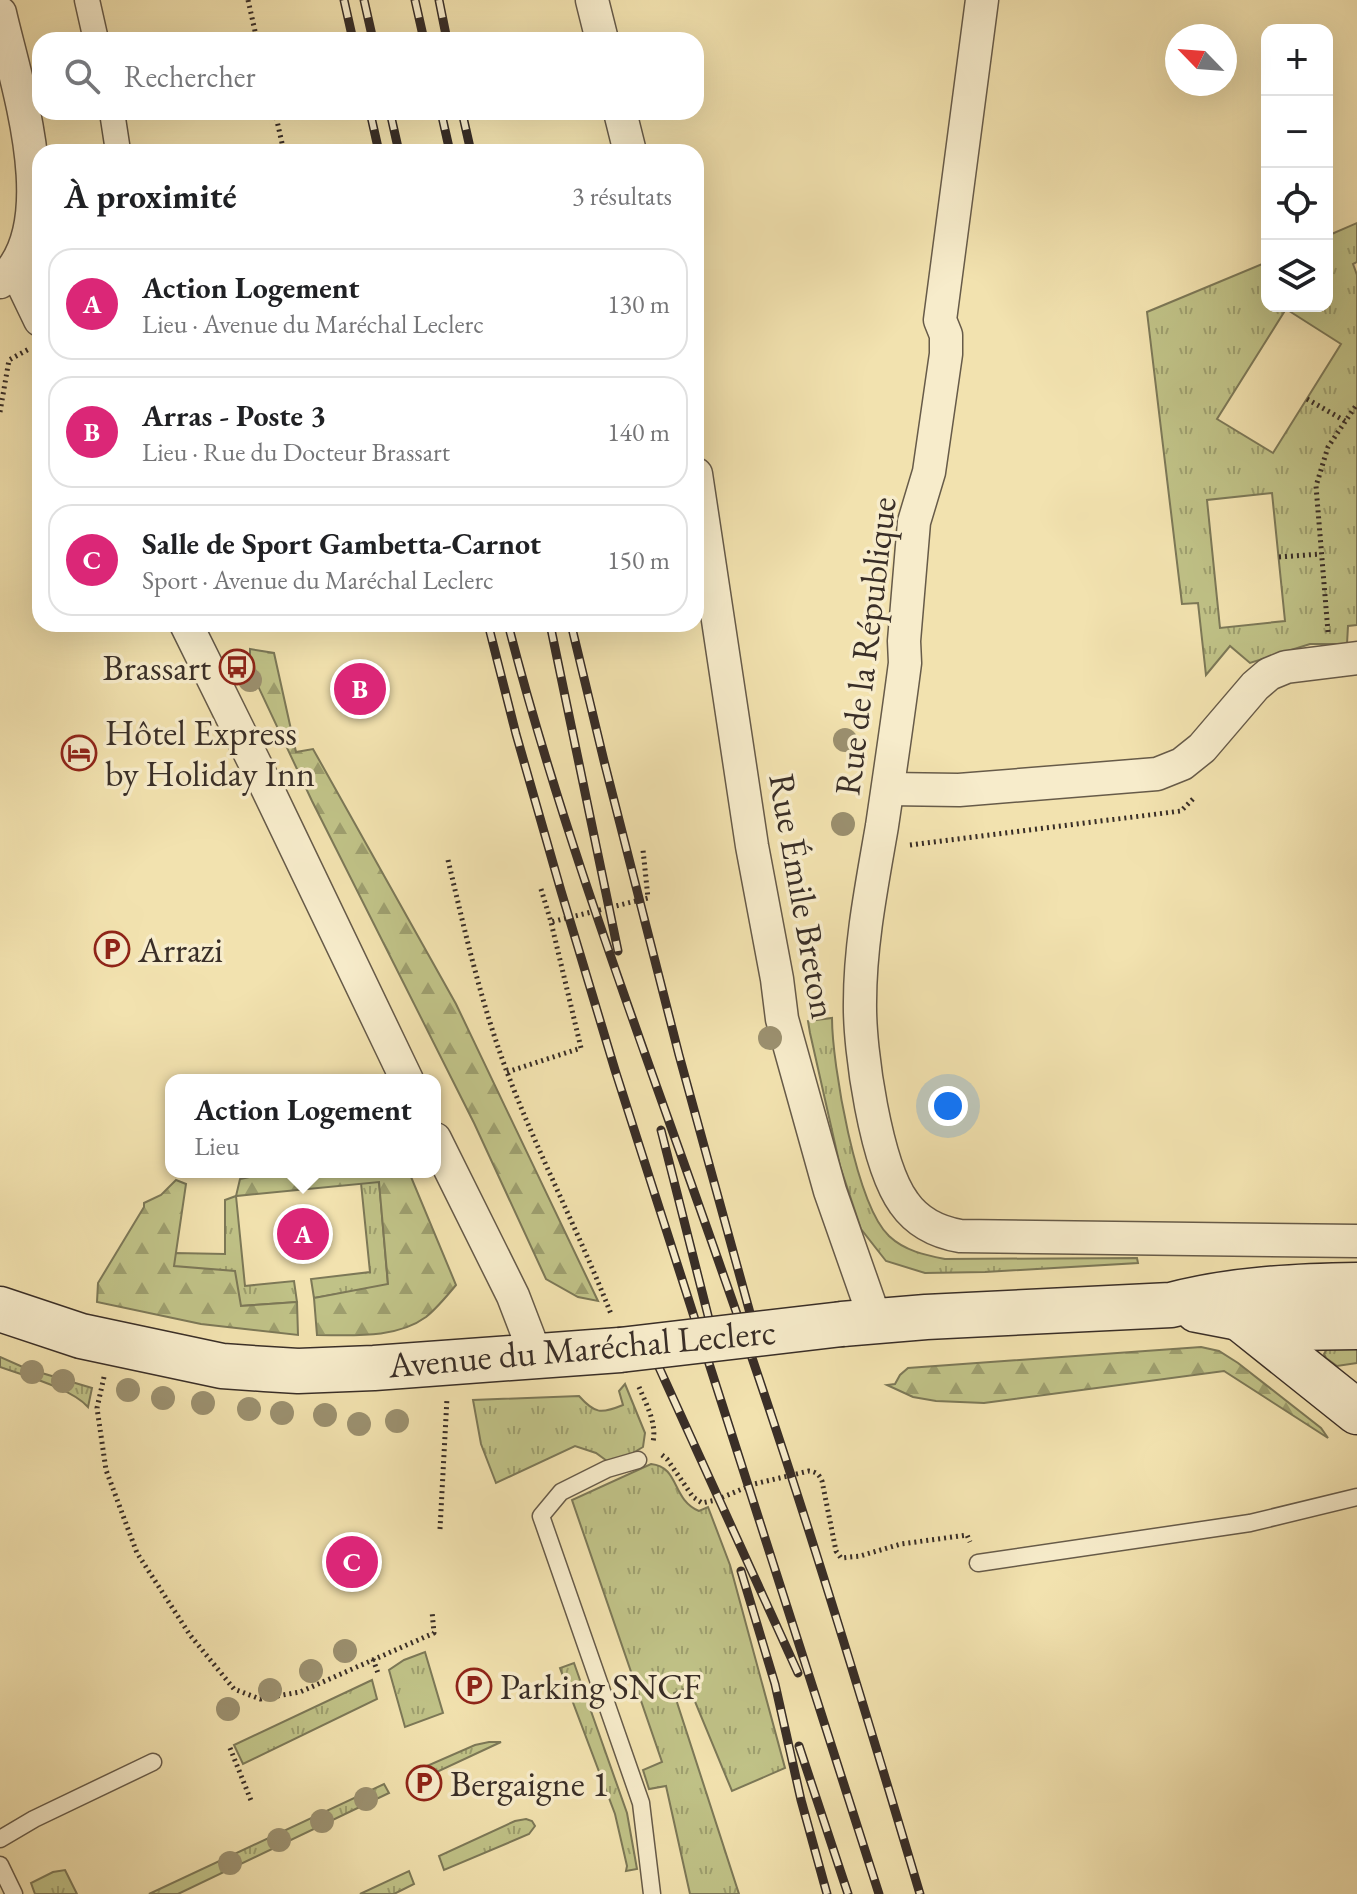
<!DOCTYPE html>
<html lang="fr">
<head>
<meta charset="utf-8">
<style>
	body { margin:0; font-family:"EB Garamond",serif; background:#f6f6f6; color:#202124 }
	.controls { position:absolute; right:24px; top:24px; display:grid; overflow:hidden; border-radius:16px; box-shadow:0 8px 32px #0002 }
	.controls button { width:72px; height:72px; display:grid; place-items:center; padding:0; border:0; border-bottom:2px solid #e0e0e0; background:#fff; color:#202124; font:40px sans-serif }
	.compass { position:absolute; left:1165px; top:24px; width:72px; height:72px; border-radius:50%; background:#fff; box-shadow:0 8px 32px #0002; rotate:295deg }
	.you { position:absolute; left:948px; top:1106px; width:28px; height:28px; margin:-20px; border:6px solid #fff; border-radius:50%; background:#1a73e8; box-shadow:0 0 0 12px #1a73e833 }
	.badge { display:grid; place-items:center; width:52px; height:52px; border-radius:50%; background:#db2777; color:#fff; font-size:26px; font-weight:700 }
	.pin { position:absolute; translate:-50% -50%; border:4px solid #fff; box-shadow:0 2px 8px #0006 }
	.popup { position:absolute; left:165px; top:1074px; width:276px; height:104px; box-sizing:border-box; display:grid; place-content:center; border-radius:16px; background:#fff; filter:drop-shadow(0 2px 6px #0005); font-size:26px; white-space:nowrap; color:#757577 }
	.popup b { font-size:30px; color:#202124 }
	.popup::after { content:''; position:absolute; left:50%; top:100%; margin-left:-16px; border:16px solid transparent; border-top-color:#fff }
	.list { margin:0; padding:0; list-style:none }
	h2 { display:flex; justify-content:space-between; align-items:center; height:104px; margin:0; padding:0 32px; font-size:34px }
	h2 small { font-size:26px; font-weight:400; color:#757577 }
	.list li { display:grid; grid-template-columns:52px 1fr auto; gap:24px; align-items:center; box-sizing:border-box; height:112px; margin:0 16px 16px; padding:0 16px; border:2px solid #e0e0e0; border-radius:24px }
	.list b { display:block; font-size:30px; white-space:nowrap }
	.list p { margin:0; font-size:26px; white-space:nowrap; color:#757577 }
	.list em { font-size:26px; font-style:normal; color:#757577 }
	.icon { flex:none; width:44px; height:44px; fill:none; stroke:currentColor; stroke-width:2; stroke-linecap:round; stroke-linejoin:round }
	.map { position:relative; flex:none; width:1357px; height:1894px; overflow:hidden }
	.search { position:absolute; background:#fff; box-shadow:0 8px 32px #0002; left:32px; top:32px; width:672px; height:88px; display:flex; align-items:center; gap:20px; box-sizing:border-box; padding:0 28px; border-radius:24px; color:#757577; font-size:30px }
	.panel { position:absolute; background:#fff; box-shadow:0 8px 32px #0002; left:32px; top:144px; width:672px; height:488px; border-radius:24px }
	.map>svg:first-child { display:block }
</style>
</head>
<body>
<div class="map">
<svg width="1357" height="1894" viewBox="0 0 1357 1894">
	<defs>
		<pattern id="grass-tufts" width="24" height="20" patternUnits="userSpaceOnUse" patternTransform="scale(2)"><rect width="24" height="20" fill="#c0c287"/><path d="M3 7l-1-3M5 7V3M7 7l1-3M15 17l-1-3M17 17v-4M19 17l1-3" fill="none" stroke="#9d9e6e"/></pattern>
		<pattern id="forest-firs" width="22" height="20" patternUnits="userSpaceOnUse" patternTransform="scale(2)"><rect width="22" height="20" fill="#c0c287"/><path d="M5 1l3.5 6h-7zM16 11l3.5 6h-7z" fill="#9d9e6e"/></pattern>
	</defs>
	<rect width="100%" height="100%" fill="#f2e2af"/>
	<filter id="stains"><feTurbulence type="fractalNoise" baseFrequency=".0025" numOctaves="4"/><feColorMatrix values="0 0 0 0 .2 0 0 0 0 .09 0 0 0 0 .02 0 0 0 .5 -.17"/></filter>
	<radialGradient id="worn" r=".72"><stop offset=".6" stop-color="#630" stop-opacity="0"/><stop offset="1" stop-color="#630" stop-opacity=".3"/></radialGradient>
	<g fill="url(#grass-tufts)" stroke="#7c7857" stroke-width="2" fill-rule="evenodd">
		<path d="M1357 223V262L1353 264 1357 275V625L1348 626 1347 644H1310L1250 663 1230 646 1206 675 1198 603 1182 604 1147 312 1267 262V306H1327V236ZM1286 309 1341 344 1273 453 1217 419ZM1272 493 1285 621 1220 628 1207 500Z"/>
		<path d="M832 1018C832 1064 856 1205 889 1236 905 1251 925 1255 945 1259L1137 1258 1138 1263 985 1272 925 1273 886 1261 861 1229 840 1166 810 1033 808 1021Z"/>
		<path d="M379 1181 388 1285 314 1298 311 1279 370 1272 361 1183Z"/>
		<path d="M236 1196 245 1286 294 1281 297 1302 240 1306 173 1266 175 1253 225 1254V1200Z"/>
		<path d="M1357 1345V1363L1337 1366 1326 1358 1324 1354 1328 1347Z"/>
		<path d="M0 1357 25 1368 92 1388 88 1407C71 1388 25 1376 0 1367Z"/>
		<path d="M625 1384 645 1433 643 1447 626 1457 607 1461 596 1453 575 1446 496 1483 481 1444 473 1400 579 1396C595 1414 601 1414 623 1405L619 1391Z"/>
		<path d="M651 1464C680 1467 671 1499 699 1511L708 1507 730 1565 785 1768 732 1791 689 1687 674 1693 739 1894H690L666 1786 649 1789 643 1770 662 1762 572 1500Z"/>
		<path d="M425 1652 443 1713 405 1727 389 1670 404 1660Z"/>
		<path d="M574 1663 627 1813 637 1869 626 1871 627 1866 615 1814 560 1668Z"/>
		<path d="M372 1680 377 1699 243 1764 234 1745Z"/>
		<path d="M489 1742H501L424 1778 420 1769 475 1745Z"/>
		<path d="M384 1784 389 1793 178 1894H149Z"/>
		<path d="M526 1819 532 1821 535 1826 529 1834 444 1870 439 1856 515 1821Z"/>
		<path d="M65 1870 77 1894H35L31 1883 53 1872Z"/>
		<path d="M409 1871 414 1884 394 1894H360Z"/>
	</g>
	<g fill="url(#forest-firs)" stroke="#7c7857" stroke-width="2">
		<path d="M250 649 274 653 296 752 313 749 456 1004 598 1301 578 1297 546 1279 474 1123 312 801 250 669Z"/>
		<path d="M274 1172H409L456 1285C447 1296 437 1308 426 1317 396 1339 352 1335 317 1335L314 1298 388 1284 379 1182 236 1196 240 1179Z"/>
		<path d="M176 1180 186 1184 174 1266 235 1271 241 1306 297 1302 298 1335 201 1324 97 1302 98 1283 144 1207V1203L161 1195Z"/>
		<path d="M1201 1347 1219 1351 1238 1363 1321 1428 1328 1438 1224 1371 984 1403 936 1401 913 1397 887 1385 895 1384 900 1375 908 1368Z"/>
	</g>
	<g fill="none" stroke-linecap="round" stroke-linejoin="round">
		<g stroke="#675b49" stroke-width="19">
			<g id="service">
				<path d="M638 1460 607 1469 561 1492 541 1516 641 1803 652 1894"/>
				<path d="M978 1563 1250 1523 1357 1497"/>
				<path d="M0 1839 34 1819 153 1762"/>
				<path d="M0 1865 14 1894"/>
			</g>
		</g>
		<g stroke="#675b49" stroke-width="27">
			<g id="pedestrian">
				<path d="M87 0 96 40"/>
				<path d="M112 112 118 151"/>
			</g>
		</g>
		<g stroke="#675b49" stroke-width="35">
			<g id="minor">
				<path d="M592 0 602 40"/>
				<path d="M982 0 940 320 946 335V354L929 472 914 522 904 641 905 663C898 717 890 772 882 826 872 884 860 944 860 1002 859 1050 876 1165 904 1203 918 1223 937 1232 960 1236L1357 1241"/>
				<path d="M0 13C16 83 66 228 0 282"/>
				<path d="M620 112 630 152"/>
				<path d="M15 268 40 320"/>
				<path d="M696 474 752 846 777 979 782 1019 830 1191 876 1322"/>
				<path d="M186 624 268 790 407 1080"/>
				<path d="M888 789 959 790 1157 774 1182 764 1202 748 1255 686 1269 674 1286 667 1357 658"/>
				<path d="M435 1139 513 1296 536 1356"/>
			</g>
		</g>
		<g stroke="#392e27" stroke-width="47">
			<g id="secondary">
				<path d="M0 1309 81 1336 222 1366 265 1369 298 1371 374 1368 620 1350"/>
				<path d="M1197 1310 1291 1328 1357 1327"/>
				<path d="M1243 1321 1357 1412"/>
				<path d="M842 1324 926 1317 1171 1305C1232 1289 1294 1286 1357 1285"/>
			</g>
		</g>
		<g stroke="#392e27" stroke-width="5" stroke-dasharray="2 4" stroke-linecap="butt">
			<path d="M248 0 257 40"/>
			<path d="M275 112 284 152"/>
			<path d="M1307 399 1345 421"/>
			<path d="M0 412 9 360 29 349"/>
			<path d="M1279 557 1321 554"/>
			<path d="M1328 632 1316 486 1328 447 1357 404"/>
			<path d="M910 845 1181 811 1193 799"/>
			<path d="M448 860C465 932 481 1003 507 1072 538 1154 579 1232 611 1314"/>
			<path d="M541 889 551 922 648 898 643 850"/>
			<path d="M507 1072 581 1048 551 922"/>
			<path d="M104 1377 97 1408 106 1470 137 1553 190 1635 234 1689 260 1699 300 1692 434 1633 432 1611"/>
			<path d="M639 1387C646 1404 657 1423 653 1442"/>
			<path d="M662 1455 667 1459 693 1497 702 1503 716 1500 754 1484 809 1471C816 1472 819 1474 822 1481L836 1551 841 1558 860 1556 901 1544 967 1535 970 1542"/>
			<path d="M440 1529 447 1398"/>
			<path d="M373 1659 379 1676"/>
			<path d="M230 1748 252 1803"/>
		</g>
		<use href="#service" stroke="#f7eccb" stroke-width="16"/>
		<use href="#pedestrian" stroke="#f7eccb" stroke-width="24"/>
		<use href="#minor" stroke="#f7eccb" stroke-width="32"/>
		<use href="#secondary" stroke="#f7eccb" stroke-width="44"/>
		<g stroke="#392e27" stroke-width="9">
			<g id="rail">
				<path d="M344 0 353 40"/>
				<path d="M364 0 373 40"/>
				<path d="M415 0 424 40"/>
				<path d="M439 0 447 40"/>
				<path d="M370 112 379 152"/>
				<path d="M390 112 399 152"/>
				<path d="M441 112 450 152"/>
				<path d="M462 112 471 152"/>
				<path d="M488 624 516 734 561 891 615 1070 879 1894"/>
				<path d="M508 624C565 845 648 1058 723 1274 795 1478 858 1686 920 1894"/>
				<path d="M550 624 618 951"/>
				<path d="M571 624 604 761 679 1055 758 1342"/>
				<path d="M661 1130 715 1343"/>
				<path d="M642 1330 798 1673"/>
				<path d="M741 1571 775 1684 801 1800 827 1894"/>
				<path d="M799 1746 848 1894"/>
			</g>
		</g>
		<use href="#rail" stroke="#f7eccb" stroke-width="6" stroke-dasharray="18" stroke-linecap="butt"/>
		<g stroke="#392e27" stroke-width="47" stroke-linecap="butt">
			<path id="secondary-bridge" d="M620 1350 842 1324"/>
		</g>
		<use href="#secondary-bridge" stroke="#f7eccb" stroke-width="44"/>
	</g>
	<g fill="#9b906f">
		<circle cx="250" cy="680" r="12"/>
		<circle cx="845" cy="740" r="12"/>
		<circle cx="843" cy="824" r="12"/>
		<circle cx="770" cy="1038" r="12"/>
		<circle cx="32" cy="1372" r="12"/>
		<circle cx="63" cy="1381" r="12"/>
		<circle cx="128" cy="1390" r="12"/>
		<circle cx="163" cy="1398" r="12"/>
		<circle cx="203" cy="1403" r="12"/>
		<circle cx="249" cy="1409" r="12"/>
		<circle cx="282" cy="1413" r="12"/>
		<circle cx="325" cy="1415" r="12"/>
		<circle cx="397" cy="1421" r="12"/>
		<circle cx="359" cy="1424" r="12"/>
		<circle cx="345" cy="1651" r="12"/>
		<circle cx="311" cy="1671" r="12"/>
		<circle cx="270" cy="1690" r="12"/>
		<circle cx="228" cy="1709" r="12"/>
		<circle cx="366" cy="1799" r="12"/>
		<circle cx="322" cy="1821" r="12"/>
		<circle cx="279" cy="1840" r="12"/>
		<circle cx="230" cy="1863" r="12"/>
	</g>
	<defs>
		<g id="bus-ring" transform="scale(1.8)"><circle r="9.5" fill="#f7eccb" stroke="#8f2418" stroke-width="1.5"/><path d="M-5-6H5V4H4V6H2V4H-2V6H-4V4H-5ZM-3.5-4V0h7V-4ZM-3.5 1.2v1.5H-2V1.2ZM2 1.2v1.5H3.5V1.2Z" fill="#8f2418"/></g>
		<g id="hotel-ring" transform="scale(1.8)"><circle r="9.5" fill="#f7eccb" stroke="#8f2418" stroke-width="1.5"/><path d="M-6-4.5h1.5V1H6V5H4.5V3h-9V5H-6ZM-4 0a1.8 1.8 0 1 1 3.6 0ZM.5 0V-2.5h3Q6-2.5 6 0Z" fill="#8f2418"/></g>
		<g id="parking-ring" transform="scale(1.8)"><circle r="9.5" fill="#f7eccb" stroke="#8f2418" stroke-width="1.5"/><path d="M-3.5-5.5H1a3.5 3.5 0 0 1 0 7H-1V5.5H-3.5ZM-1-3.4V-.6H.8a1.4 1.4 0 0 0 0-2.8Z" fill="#8f2418"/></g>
	</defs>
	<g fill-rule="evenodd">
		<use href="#bus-ring" x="237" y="667"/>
		<use href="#hotel-ring" x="79" y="753"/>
		<use href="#parking-ring" x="112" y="949"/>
		<use href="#parking-ring" x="474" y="1686"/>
		<use href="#parking-ring" x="424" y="1783"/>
	</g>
	<g text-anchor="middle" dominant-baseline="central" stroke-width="7" stroke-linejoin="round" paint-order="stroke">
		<g font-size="36" fill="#392e27" stroke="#f7eccb">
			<text transform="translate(865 646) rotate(-83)">Rue de la République</text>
			<text transform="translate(803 896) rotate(80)">Rue Émile Breton</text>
			<text transform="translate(582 1348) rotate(-5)">Avenue du Maréchal Leclerc</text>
		</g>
		<g font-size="36" fill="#392e27" stroke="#f7eccb" text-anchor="start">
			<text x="211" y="667" text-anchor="end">Brassart</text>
			<text x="105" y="732">Hôtel Express<tspan x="105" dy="41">by Holiday Inn</tspan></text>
			<text x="138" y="949">Arrazi</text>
			<text x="500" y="1686">Parking SNCF</text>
			<text x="450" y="1783">Bergaigne 1</text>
		</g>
	</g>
	<rect width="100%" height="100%" filter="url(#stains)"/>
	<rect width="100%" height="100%" fill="url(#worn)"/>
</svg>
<div class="controls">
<button>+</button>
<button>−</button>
<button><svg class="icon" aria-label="locate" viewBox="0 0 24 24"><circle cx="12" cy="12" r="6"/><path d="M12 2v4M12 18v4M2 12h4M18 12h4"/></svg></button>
<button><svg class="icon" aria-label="layers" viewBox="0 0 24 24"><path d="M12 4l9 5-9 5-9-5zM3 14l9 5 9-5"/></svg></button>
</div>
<svg class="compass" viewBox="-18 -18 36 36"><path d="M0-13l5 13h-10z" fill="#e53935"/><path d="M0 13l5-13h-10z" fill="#757577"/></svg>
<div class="you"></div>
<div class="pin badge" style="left:303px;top:1234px">A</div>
<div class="popup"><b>Action Logement</b>Lieu</div>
<div class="pin badge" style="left:360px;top:689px">B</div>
<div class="pin badge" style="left:352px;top:1562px">C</div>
<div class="search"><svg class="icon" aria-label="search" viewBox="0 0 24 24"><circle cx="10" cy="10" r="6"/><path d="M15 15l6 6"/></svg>Rechercher</div>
<section class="panel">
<h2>À proximité<small>3 résultats</small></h2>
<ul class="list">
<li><span class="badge">A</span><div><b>Action Logement</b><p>Lieu · Avenue du Maréchal Leclerc</p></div><em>130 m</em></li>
<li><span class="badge">B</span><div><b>Arras - Poste 3</b><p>Lieu · Rue du Docteur Brassart</p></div><em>140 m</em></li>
<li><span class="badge">C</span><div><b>Salle de Sport Gambetta-Carnot</b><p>Sport · Avenue du Maréchal Leclerc</p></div><em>150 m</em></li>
</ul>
</section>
</div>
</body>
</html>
